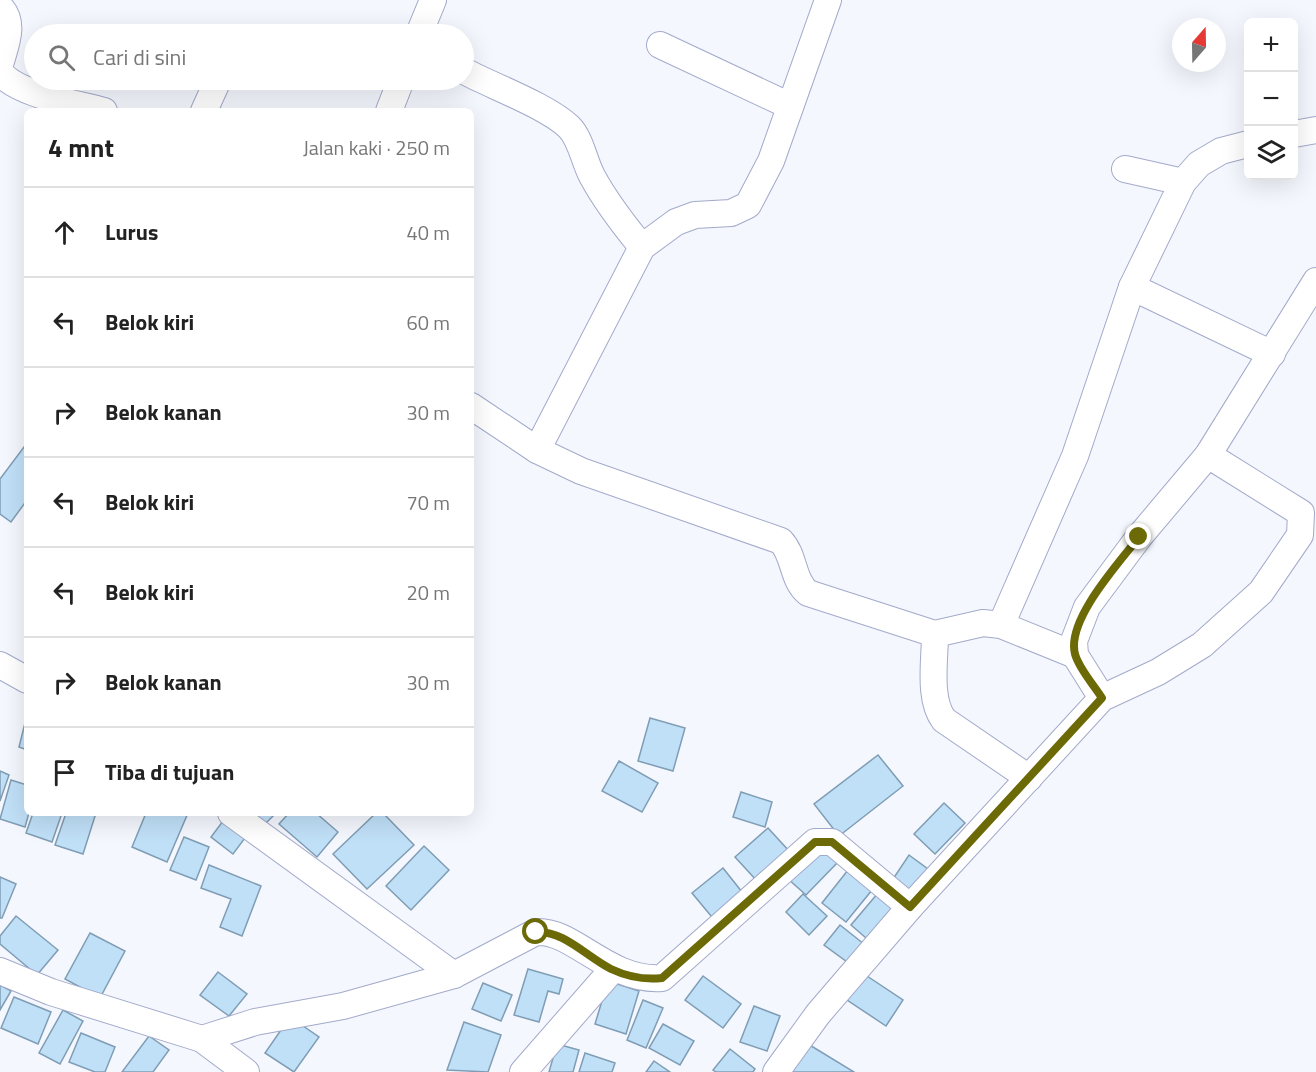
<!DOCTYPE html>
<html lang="id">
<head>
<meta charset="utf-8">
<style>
	body { margin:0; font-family:"Titillium Web",sans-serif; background:#f6f6f6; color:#222 }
	.controls { position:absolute; right:18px; top:18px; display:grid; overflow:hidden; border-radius:9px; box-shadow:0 6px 24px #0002 }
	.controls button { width:54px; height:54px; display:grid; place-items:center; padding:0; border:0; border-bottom:2px solid #e0e0e0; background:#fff; color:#222; font:30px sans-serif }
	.compass { position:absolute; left:1172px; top:18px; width:54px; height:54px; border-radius:50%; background:#fff; box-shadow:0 6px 24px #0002; rotate:20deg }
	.stop { position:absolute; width:18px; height:18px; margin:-14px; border:4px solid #6c6a07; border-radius:50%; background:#fff }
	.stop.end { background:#6c6a07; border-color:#fff; box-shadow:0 2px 6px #0008 }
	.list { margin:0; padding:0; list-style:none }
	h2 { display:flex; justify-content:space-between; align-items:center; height:78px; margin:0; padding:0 24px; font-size:26px }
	h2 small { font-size:20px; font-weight:400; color:#767676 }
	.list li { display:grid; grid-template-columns:39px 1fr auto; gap:18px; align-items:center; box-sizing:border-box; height:90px; padding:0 24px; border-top:2px solid #e0e0e0 }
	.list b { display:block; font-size:22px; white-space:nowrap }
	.list em { font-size:20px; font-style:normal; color:#767676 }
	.icon { flex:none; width:33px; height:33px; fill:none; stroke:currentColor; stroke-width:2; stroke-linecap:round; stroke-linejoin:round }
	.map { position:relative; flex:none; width:1316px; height:1072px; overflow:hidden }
	.search { position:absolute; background:#fff; box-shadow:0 6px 24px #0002; left:24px; top:24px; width:450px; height:66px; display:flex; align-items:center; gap:15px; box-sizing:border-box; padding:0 21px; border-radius:33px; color:#767676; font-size:22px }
	.panel { position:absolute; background:#fff; box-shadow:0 6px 24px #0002; left:24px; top:108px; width:450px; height:708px; border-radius:9px }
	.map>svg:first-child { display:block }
</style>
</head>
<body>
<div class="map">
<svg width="1316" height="1072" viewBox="0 0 1316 1072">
	<rect width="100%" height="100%" fill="#f5f7fe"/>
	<g fill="#c0e0f8" stroke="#7f9db4" stroke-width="1.5">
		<path d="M24 447 27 449V500L11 522 0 514V479Z"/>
		<path d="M27 715V750L19 747Z"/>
		<path d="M650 718 685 728 673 771 638 761Z"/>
		<path d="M878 755 903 786 839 836 814 804Z"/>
		<path d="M619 761 658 783 642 812 602 791Z"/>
		<path d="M0 771 9 775 0 801Z"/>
		<path d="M11 780 27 785 29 813 25 827 0 819Z"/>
		<path d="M741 792 772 802 765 827 733 817Z"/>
		<path d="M944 803 965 823 935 854 914 834Z"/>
		<path d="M33 813H62L52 842 26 833Z"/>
		<path d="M66 813H96L83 854 55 845Z"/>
		<path d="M146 813H188L167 862 132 847Z"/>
		<path d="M258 813H276L262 827 253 818Z"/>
		<path d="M289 813H316L338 832 317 857 279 824Z"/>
		<path d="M376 813H383L414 845 367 889 333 854Z"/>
		<path d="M223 821 245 838 233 854 211 837Z"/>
		<path d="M768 828 790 852 757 881 735 857Z"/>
		<path d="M184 837 209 847 196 880 170 870Z"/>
		<path d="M819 845 838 862 806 895 787 878Z"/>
		<path d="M424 846 449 870 411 910 386 886Z"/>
		<path d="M909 855 932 872 916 895 893 879Z"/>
		<path d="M209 865 261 886 242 936 220 927 231 899 201 888Z"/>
		<path d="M723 868 746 897 716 922 692 893Z"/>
		<path d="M848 870 872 890 846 922 822 903Z"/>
		<path d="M0 877 16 884 2 918H0Z"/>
		<path d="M878 893 901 912 873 944 851 925Z"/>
		<path d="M803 894 827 916 809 935 786 912Z"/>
		<path d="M16 916 58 950 37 975 0 944V936Z"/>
		<path d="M840 925 869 948 854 967 824 945Z"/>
		<path d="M90 933 125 951 100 998 65 979Z"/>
		<path d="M528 969 563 979 559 994 548 991 539 1022 514 1015Z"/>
		<path d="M218 972 247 994 229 1016 200 995Z"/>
		<path d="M861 972 903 1000 886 1026 844 998Z"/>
		<path d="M703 976 741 1004 723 1028 685 1000Z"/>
		<path d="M608 981 639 991 626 1034 595 1024Z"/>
		<path d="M483 983 512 995 501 1021 472 1009Z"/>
		<path d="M0 985 11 991 0 1010Z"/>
		<path d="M14 997 51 1012 38 1044 1 1028Z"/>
		<path d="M643 1000 663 1008 646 1048 627 1040Z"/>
		<path d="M754 1006 780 1016 767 1051 740 1042Z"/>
		<path d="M63 1010 83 1021 60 1064 39 1053Z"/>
		<path d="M290 1017 319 1037 294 1072 265 1053Z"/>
		<path d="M464 1022 501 1035 488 1072 447 1070Z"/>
		<path d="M663 1024 694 1041 680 1065 649 1048Z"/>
		<path d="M81 1033 115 1047 105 1072H95L69 1062Z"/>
		<path d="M149 1036 169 1050 153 1072H122Z"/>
		<path d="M557 1044 579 1050 573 1072H549Z"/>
		<path d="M808 1044 854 1072H791Z"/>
		<path d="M730 1049 755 1069 753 1072H716L713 1070Z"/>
		<path d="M585 1053 615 1063 612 1072H579Z"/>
		<path d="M654 1061 670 1072H646Z"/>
	</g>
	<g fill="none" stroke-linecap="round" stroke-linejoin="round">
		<g stroke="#a2aaca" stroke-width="28">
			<g id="street">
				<path d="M0 7C16 23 5 46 0 65"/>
				<path d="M419 34 433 0"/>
				<path d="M660 45 790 106"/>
				<path d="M464 71C492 86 547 106 569 127 581 139 584 161 592 176 606 202 623 224 642 247"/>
				<path d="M0 72C17 95 76 103 104 111"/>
				<path d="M204 111 218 80"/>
				<path d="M389 111 401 80"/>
				<path d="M1294 134 1316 130"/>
				<path d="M1125 169 1183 182"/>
				<path d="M1132 287 1272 354"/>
				<path d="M471 406 537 450 581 471 781 541C795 556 792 580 808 593L935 634 983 623 1001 625 1075 655"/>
				<path d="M537 450 642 247 676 222 695 215 731 213 748 205 771 161 828 0"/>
				<path d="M1001 625 1075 456 1132 287 1183 182 1199 164 1221 151 1248 144"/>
				<path d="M935 634C935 660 928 699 944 720L1029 778"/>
				<path d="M0 665 27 680"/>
				<path d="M1102 698 1075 655 1074 641 1087 607 1139 537 1208 455 1316 281"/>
				<path d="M231 813 454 975"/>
				<path d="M0 971 51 992 202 1039 246 1072"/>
				<path d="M202 1039 255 1022 343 1006 454 975 536 932C573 929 608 982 662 978L815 842H832L910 907"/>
				<path d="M523 1072 613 969"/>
				<path d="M776 1072 818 1014 910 907 1102 698 1158 672 1202 645 1261 592 1300 535 1301 513 1208 455"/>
			</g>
		</g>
		<use href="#street" stroke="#fff" stroke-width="26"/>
	</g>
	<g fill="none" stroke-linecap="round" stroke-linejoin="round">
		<path stroke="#6c6a07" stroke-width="8" d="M536 932C563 930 587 957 611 969 626 976 645 980 662 978L815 842H832L910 907 1102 698C1094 685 1079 669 1075 654 1066 620 1119 563 1139 537"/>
	</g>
</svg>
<div class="controls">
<button>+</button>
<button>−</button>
<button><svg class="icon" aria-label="layers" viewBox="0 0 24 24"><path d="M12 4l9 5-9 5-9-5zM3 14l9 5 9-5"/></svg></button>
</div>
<svg class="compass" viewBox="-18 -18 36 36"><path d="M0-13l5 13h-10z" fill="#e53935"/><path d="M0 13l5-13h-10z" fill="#767676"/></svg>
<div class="stop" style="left:536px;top:932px"></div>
<div class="stop end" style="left:1139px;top:537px"></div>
<div class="search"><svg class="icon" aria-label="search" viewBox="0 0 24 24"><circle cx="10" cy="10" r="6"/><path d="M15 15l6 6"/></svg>Cari di sini</div>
<section class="panel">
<h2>4 mnt<small>Jalan kaki · 250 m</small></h2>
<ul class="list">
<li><svg class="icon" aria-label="ahead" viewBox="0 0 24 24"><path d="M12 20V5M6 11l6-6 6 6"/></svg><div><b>Lurus</b></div><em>40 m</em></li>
<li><svg class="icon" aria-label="left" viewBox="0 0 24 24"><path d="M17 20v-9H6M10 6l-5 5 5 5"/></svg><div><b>Belok kiri</b></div><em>60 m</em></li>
<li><svg class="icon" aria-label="right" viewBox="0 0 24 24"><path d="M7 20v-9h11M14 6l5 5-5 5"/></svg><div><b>Belok kanan</b></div><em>30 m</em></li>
<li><svg class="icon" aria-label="left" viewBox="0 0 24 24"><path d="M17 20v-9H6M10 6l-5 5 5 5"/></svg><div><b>Belok kiri</b></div><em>70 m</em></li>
<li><svg class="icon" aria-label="left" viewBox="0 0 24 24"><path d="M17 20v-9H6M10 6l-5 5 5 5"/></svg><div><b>Belok kiri</b></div><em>20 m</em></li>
<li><svg class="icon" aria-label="right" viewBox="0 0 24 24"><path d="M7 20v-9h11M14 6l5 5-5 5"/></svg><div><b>Belok kanan</b></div><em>30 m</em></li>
<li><svg class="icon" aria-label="arrive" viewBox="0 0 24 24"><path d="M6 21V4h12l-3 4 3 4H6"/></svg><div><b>Tiba di tujuan</b></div></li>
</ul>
</section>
</div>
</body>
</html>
